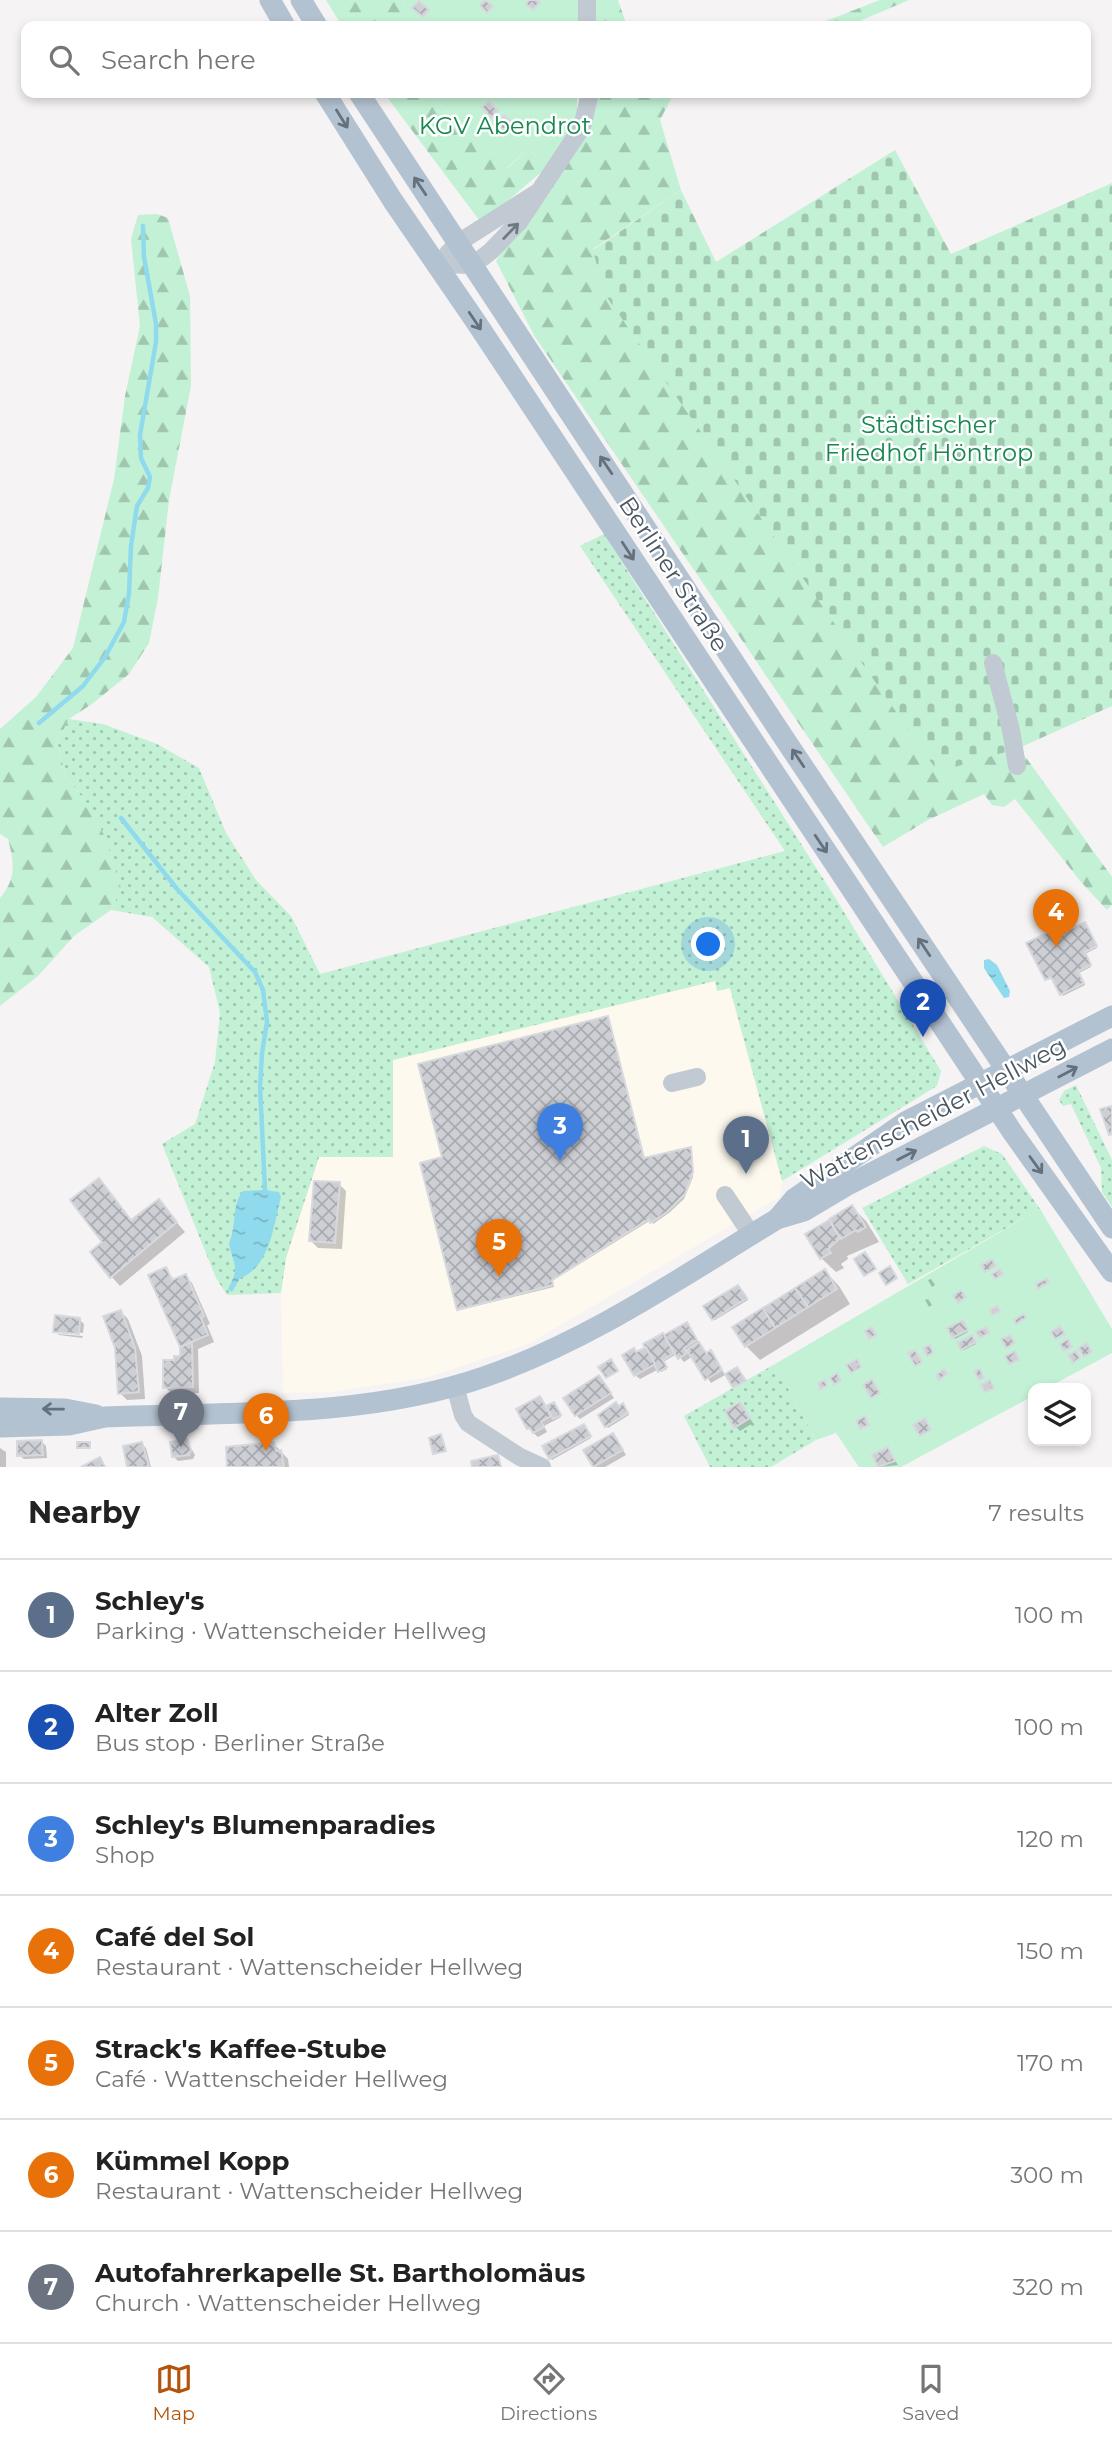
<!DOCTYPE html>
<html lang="en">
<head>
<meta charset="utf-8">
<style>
	body { margin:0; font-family:Montserrat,sans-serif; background:#f2f2f2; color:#222 }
	.controls { position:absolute; right:21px; bottom:21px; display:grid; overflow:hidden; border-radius:14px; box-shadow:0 4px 10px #0003 }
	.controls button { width:63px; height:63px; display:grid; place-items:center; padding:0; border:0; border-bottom:2px solid #e0e0e0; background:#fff; color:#222; font:35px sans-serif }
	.you { position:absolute; left:709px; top:945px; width:24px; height:24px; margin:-18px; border:5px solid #fff; border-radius:50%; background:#1a73e8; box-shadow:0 0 0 10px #1a73e833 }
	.badge { display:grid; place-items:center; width:46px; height:46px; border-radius:50%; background:#b45309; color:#fff; font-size:23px; font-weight:700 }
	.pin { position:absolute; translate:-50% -58px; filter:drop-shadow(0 2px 4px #0008) }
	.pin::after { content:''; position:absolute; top:37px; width:24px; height:21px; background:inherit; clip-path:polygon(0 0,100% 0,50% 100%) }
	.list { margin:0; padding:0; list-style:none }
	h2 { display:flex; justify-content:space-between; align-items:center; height:91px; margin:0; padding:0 28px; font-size:30px }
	h2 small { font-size:23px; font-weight:400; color:#767676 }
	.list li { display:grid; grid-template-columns:46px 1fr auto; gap:21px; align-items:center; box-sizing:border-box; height:112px; padding:0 28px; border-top:2px solid #e0e0e0 }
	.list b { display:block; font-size:26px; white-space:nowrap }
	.list p { margin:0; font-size:23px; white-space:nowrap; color:#767676 }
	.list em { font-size:23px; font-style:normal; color:#767676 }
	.icon { flex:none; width:38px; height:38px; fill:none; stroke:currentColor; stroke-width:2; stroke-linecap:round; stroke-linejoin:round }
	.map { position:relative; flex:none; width:1112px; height:1467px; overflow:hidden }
	.search { position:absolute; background:#fff; box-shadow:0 4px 10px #0003; left:21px; right:21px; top:21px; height:77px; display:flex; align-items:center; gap:18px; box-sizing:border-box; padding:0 24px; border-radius:14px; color:#767676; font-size:26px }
	.sheet { height:875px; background:#fff }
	nav { display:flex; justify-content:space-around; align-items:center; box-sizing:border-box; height:98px; border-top:2px solid #e0e0e0; background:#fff; font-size:19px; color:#767676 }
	nav a { display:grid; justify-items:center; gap:4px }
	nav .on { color:#b45309 }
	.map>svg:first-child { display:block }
</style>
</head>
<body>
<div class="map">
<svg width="1112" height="1467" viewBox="0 0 1112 1467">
	<defs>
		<pattern id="grass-dots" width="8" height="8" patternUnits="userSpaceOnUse" patternTransform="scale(1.75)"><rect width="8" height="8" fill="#c3f1d5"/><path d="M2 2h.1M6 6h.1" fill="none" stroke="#a0c6b0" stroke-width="1.8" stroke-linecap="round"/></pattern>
		<pattern id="forest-firs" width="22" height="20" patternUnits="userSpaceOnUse" patternTransform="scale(1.75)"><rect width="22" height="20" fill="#c3f1d5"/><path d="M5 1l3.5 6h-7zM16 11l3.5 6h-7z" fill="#a0c6b0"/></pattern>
		<pattern id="cemetery-stones" width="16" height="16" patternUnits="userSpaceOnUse" patternTransform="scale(1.75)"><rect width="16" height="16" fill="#c3f1d5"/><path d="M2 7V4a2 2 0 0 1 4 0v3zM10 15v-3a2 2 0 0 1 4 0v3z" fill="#a0c6b0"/></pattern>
		<pattern id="water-ripples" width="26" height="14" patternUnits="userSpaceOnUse" patternTransform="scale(1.75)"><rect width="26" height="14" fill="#90daee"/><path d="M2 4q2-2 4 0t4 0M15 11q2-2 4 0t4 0" fill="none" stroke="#78b4c4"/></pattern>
		<pattern id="building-cross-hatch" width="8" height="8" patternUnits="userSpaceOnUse" patternTransform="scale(1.75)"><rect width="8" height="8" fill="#cdcfd5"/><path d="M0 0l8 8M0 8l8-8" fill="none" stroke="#a8abb0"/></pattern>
	</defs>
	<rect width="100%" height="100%" fill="#f5f3f3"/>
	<path fill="#fdf9ef" d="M715 981 717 991 729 988 782 1181 780 1197 528 1344 429 1377 332 1392 283 1393 281 1293 286 1258 319 1157 393 1156V1060Z"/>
	<g fill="url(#grass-dots)">
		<path d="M604 534 836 899 941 1071 937 1086 782 1181 730 988 717 991 715 981 393 1060V1157H319L286 1258 281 1293 227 1295 216 1278 162 1144 195 1124 215 1062 220 1013 209 967 152 917 111 910 121 888 90 807 66 777 57 742 69 719 103 724 157 744 199 768 226 833 256 880 291 916 320 974 785 851 580 546Z"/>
		<path d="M1076 1085 1112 1160V1207L1102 1192 1101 1168 1071 1104 1063 1106 1059 1100 1064 1091Z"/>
		<path d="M984 1146 1002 1154 1040 1209 908 1284 862 1208Z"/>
		<path d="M775 1364 816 1440 771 1467H710L684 1416Z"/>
	</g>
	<g fill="url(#forest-firs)">
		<path d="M326 0H403L406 8 393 22 397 26H342Z"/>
		<path d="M591 0H618L627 26H592Z"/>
		<path d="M880 0H909L848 26H813Z"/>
		<path d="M384 93H431L474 140 508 168 528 148 546 168 504 204 479 220Z"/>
		<path d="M592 93H692L671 99 660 120 681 190 593 249 1019 748 1112 877V905L1107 910 1081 882 1015 799 1004 807 992 805 984 794 928 820 883 847 535 337 496 261 538 203Z"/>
		<path d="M157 214 168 218 190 296 191 386 169 500 158 598 149 643 129 674 92 704 69 719 57 742 66 777 90 807 106 839 121 888 111 910 74 936 38 976 0 1006V898C17 879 14 861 8 839L0 834V729L36 697 73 648 114 479 125 396 140 326 131 239 138 215Z"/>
	</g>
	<path fill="url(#cemetery-stones)" d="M895 150 951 254 1112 183V706L1019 748 938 772 604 293 593 250 681 190 716 262Z"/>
	<g fill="#c3f1d5">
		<path d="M403 0H580L579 26H397L393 22 406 8Z"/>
		<path d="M431 93H577V127L546 168 528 148 507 168 474 140Z"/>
		<path d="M1040 1209 1112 1329V1353L1047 1388H1033V1396L901 1467H859L836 1433 816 1440 775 1364Z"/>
	</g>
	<g fill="url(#water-ripples)">
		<path d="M989 959 997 965 1010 991 1009 997 1004 998 984 968V960Z"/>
		<path d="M265 1190 279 1192 281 1197C274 1223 270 1268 240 1278L232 1292 228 1289C241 1265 233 1266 229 1243 237 1225 231 1205 243 1191Z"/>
	</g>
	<g fill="#0003">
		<path d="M1086 926 1097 948 1085 954 1091 967 1079 973 1085 985 1063 996 1053 978 1048 980 1046 979 1067 933Z"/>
		<path d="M690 1149 693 1177 684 1199 669 1213 653 1224 651 1220 552 1281 554 1287 460 1310 458 1309 444 1158 644 1160Z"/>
		<path d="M339 1184 346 1191 342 1249 318 1248 311 1241Z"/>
		<path d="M108 1190 132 1221 159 1202 185 1232 120 1286 111 1276 105 1242Z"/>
		<path d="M852 1207 866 1221 879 1242 847 1256 848 1259 841 1264 844 1268 836 1272 821 1258 807 1235Z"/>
		<path d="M166 1269 175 1281 185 1276 192 1283 210 1324 207 1325 214 1342 198 1349 199 1393 172 1394 165 1387 175 1362 181 1358V1347L150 1276Z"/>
		<path d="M825 1271 839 1286 850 1304 760 1360 746 1346Z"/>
		<path d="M931 1279 935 1285 932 1287 928 1280Z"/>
		<path d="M738 1287 748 1300 715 1320 713 1319Z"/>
		<path d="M928 1299 932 1305 929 1307 925 1300Z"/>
		<path d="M121 1312 128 1319 142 1356 145 1399 127 1400 120 1393Z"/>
		<path d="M79 1319 84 1324 83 1333 57 1330V1333L55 1331Z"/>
		<path d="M687 1324 707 1355 711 1353 715 1357 725 1375 711 1383 693 1356 684 1362 677 1354 663 1362 667 1369 661 1372 659 1369 640 1379 635 1375 637 1354Z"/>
		<path d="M964 1324 968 1332 955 1339 954 1337Z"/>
		<path d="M58 1334 83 1336 82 1338 59 1335Z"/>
		<path d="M973 1339 976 1344 964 1350 963 1349Z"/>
		<path d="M599 1377 614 1398 580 1419 576 1415Z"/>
		<path d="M540 1398 547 1407 555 1406 561 1417 544 1426 547 1432 538 1437 528 1428Z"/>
		<path d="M740 1404 753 1423 740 1431 736 1427Z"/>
		<path d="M624 1407 629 1415 608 1428 606 1426 619 1408Z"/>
		<path d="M586 1428 591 1438 552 1460 550 1458Z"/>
		<path d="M613 1435 626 1455 605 1467H595L586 1451Z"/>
		<path d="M187 1441 195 1455 193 1459 178 1461 173 1456Z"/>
		<path d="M42 1442 46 1446 47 1458 24 1459 19 1455Z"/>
		<path d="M142 1444 146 1448 151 1467H129Z"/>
		<path d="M274 1444 288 1459 289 1467H229Z"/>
		<path d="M0 1448 6 1452V1467H0Z"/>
		<path d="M887 1449 898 1465 880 1467 874 1455Z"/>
	</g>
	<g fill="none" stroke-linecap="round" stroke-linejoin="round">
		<g stroke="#90daee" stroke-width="4.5">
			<path d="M39 723 83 686 105 657 124 622 129 593 131 546 137 506 148 488 150 477 141 458 140 435 156 342V324L144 257 143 226"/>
			<path d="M121 818 177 889 255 972 263 990 267 1022 262 1053 260 1087 265 1190"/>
		</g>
	</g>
	<g fill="url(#building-cross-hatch)" stroke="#d7d9de" stroke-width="2">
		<path d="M485 0 493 6 487 13 480 5Z"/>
		<path d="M529 0H537L540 2 533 10 526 4Z"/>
		<path d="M419 1 429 10 423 17 412 8Z"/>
		<path d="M489 101 498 111 491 118 482 107Z"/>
		<path d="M504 115 513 124 506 132 497 124Z"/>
		<path d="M1085 922 1097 946 1085 952 1091 965 1078 971 1084 983 1060 995 1051 977 1045 980 1026 943 1063 925 1066 931Z"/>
		<path d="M608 1016 644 1158 691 1147 693 1172 685 1194 667 1212 650 1223 649 1219 552 1280 553 1285 457 1310 420 1163 442 1157 418 1064Z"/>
		<path d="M1112 1106V1134L1109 1135 1100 1109Z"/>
		<path d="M99 1178 131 1220 159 1199 177 1222 110 1278 90 1252 102 1242 70 1200Z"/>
		<path d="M314 1181 340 1182 335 1243 309 1241Z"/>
		<path d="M852 1205 866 1227 858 1232 856 1230 841 1239 829 1219Z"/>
		<path d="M829 1220 840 1238 828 1249 831 1253 820 1259 805 1234Z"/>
		<path d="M865 1252 876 1269 864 1276 854 1259Z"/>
		<path d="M992 1259 996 1266 985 1272 981 1265Z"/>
		<path d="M890 1266 897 1278 886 1285 879 1273Z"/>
		<path d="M166 1267 172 1280 186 1274 204 1316 201 1318 208 1335 180 1347 148 1275Z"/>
		<path d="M825 1269 837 1289 808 1307 795 1288Z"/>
		<path d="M1000 1269 1003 1274 995 1279 992 1274Z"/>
		<path d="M1047 1278 1049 1282 1038 1289 1036 1284Z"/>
		<path d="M738 1285 747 1298 712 1320 703 1306Z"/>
		<path d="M795 1288 808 1307 775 1328 763 1308Z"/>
		<path d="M961 1290 966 1297 958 1303 953 1296Z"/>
		<path d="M997 1306 1000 1311 992 1315 990 1310Z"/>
		<path d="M763 1308 775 1328 745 1347 732 1327Z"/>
		<path d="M121 1310 135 1348 139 1392 118 1394 115 1348 103 1316Z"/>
		<path d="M1024 1314 1026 1318 1016 1324 1014 1320Z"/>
		<path d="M55 1315 80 1318 79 1334 53 1332Z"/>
		<path d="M963 1320 968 1330 952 1338 947 1328Z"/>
		<path d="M687 1322 697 1340 684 1348 687 1353 678 1359 664 1335Z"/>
		<path d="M1060 1326 1065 1334 1055 1339 1051 1332Z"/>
		<path d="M872 1327 876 1335 869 1339 865 1331Z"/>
		<path d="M986 1327 989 1333 980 1338 976 1332Z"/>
		<path d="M663 1333 674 1353 663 1360 667 1367 658 1372 643 1344Z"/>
		<path d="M972 1335 976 1342 961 1350 957 1343Z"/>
		<path d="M1010 1335 1015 1343 1006 1348 1001 1339Z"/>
		<path d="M1068 1339 1072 1347 1064 1351 1060 1344Z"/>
		<path d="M192 1342 193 1387 163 1388V1360H174V1356H180V1347Z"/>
		<path d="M699 1342 706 1353 711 1350 722 1370 705 1380 687 1350Z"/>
		<path d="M1087 1343 1092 1352 1084 1357 1078 1348Z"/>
		<path d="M930 1345 933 1353 927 1356 923 1348Z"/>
		<path d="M646 1347 655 1364 634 1376 622 1355 634 1348 636 1352Z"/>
		<path d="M915 1350 922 1362 915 1366 908 1353Z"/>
		<path d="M1015 1351 1019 1360 1009 1364 1005 1356Z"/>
		<path d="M1076 1351 1080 1358 1073 1363 1068 1355Z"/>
		<path d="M611 1359 618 1371 606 1378 598 1367Z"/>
		<path d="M857 1359 861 1367 851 1373 846 1365Z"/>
		<path d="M737 1367 746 1381 733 1388 725 1374Z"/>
		<path d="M944 1369 947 1374 939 1380 936 1375Z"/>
		<path d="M980 1369 984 1378 979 1380 974 1371Z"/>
		<path d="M837 1373 841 1380 834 1385 830 1378Z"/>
		<path d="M599 1375 611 1393 575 1416 563 1398Z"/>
		<path d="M872 1379 880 1393 871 1398 863 1385Z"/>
		<path d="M825 1380 827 1386 820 1389 818 1383Z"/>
		<path d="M990 1380 994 1388 985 1392 981 1385Z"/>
		<path d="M540 1396 551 1416 541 1422 544 1427 533 1433 530 1428 527 1429 516 1409Z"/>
		<path d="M554 1402 561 1415 553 1419 546 1406Z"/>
		<path d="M616 1402 619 1406 623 1403 628 1413 605 1427 598 1415Z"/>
		<path d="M740 1402 750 1418 734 1428 725 1411Z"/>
		<path d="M865 1416 869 1425 860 1429 856 1421Z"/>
		<path d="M925 1418 931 1430 920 1436 913 1425Z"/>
		<path d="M584 1424 591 1436 549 1459 542 1446Z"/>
		<path d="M613 1433 623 1450 593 1467 583 1450Z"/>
		<path d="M441 1434 446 1451 433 1454 429 1438Z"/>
		<path d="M187 1439 191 1450 189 1455 172 1457 170 1442Z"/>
		<path d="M42 1440 43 1455 17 1456V1441Z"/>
		<rect x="77" y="1442" width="13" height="6"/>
		<path d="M142 1442 149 1467H127L123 1446Z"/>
		<path d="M274 1442 276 1451 281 1450 284 1467H227L226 1447Z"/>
		<path d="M888 1447 895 1461 878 1467 872 1455Z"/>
		<path d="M498 1455 501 1467H472L471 1461Z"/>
		<path d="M100 1457 105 1467H81Z"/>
	</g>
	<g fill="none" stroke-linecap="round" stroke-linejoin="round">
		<g stroke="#c1cad2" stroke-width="18">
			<path d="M587 26V0"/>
			<path d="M448 253 458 243 535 194"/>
			<path d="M437 264 473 265 491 251 519 222 582 127 590 93"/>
			<path d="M993 663 1011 730 1017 766"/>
			<path d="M672 1083 697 1077"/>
			<path d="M725 1195 751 1234"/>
			<path d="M455 1386 463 1415 468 1423 520 1457 542 1467"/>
		</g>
		<g stroke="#b3c2d1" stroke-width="21">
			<path d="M270 0 285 26"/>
			<path d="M301 0 317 26"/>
			<path d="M325 93 393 201 476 322 1013 1133 1112 1272"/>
			<path d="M359 93 786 741 1112 1228"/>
			<path d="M777 1219 794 1199 907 1121 1112 1016"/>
			<path d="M0 1408 65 1409 96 1415"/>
			<path d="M0 1427 69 1425 105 1417C229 1412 366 1418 484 1377 589 1341 683 1276 777 1219L804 1211 846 1186 1112 1049"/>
		</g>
	</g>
	<defs><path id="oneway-shaft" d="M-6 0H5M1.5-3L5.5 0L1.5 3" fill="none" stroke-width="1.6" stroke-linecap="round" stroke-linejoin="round" transform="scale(1.75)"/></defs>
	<g stroke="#64717d">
		<use href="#oneway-shaft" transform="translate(342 119) rotate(58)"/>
		<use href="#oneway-shaft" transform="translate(420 186) rotate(-124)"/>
		<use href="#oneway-shaft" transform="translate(475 321) rotate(56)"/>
		<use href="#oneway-shaft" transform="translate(606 465) rotate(-124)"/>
		<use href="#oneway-shaft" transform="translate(628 551) rotate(57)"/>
		<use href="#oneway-shaft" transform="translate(798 758) rotate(-124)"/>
		<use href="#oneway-shaft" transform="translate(821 844) rotate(56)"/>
		<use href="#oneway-shaft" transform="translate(924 947) rotate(-124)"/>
		<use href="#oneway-shaft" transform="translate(1068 1072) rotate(-28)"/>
		<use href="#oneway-shaft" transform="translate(907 1155) rotate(-27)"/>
		<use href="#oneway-shaft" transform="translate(1036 1165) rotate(54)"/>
		<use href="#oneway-shaft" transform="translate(53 1409) rotate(-179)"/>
	</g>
	<use stroke="#6e7983" href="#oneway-shaft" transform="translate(511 231) rotate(-46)"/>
	<g text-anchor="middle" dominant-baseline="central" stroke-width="5" stroke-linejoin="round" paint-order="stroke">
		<g font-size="24" fill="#17864f" stroke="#fff">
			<text x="505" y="125">KGV Abendrot</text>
			<text x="929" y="424">Städtischer<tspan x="929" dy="28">Friedhof Höntrop</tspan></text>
		</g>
		<g font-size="24" fill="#4a5661" stroke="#fff">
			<text transform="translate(674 574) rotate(57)">Berliner Straße</text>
			<text transform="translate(933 1113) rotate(-28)">Wattenscheider Hellweg</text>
		</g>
	</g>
</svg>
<div class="controls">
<button><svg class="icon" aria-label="layers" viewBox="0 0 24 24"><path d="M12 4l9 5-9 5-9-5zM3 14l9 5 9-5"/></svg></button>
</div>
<div class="you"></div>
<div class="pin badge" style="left:746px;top:1174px;background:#5c6f8a">1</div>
<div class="pin badge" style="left:923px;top:1037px;background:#1a4fb4">2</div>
<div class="pin badge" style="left:560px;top:1161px;background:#3f7fe0">3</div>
<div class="pin badge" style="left:1056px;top:947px;background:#e8710a">4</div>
<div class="pin badge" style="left:499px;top:1277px;background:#e8710a">5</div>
<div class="pin badge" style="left:266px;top:1451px;background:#e8710a">6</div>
<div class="pin badge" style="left:181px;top:1447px;background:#6b7280">7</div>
<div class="search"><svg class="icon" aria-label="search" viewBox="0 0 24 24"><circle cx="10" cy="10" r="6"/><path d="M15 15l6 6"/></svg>Search here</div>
</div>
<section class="sheet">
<h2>Nearby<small>7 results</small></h2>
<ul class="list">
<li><span class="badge" style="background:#5c6f8a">1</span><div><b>Schley's</b><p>Parking · Wattenscheider Hellweg</p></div><em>100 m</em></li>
<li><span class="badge" style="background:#1a4fb4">2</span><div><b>Alter Zoll</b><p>Bus stop · Berliner Straße</p></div><em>100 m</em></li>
<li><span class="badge" style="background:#3f7fe0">3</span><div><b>Schley's Blumenparadies</b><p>Shop</p></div><em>120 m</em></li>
<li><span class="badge" style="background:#e8710a">4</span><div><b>Café del Sol</b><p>Restaurant · Wattenscheider Hellweg</p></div><em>150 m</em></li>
<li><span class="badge" style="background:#e8710a">5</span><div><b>Strack's Kaffee-Stube</b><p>Café · Wattenscheider Hellweg</p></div><em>170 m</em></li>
<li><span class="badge" style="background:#e8710a">6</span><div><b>Kümmel Kopp</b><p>Restaurant · Wattenscheider Hellweg</p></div><em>300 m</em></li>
<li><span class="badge" style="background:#6b7280">7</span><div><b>Autofahrerkapelle St. Bartholomäus</b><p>Church · Wattenscheider Hellweg</p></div><em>320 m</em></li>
</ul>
</section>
<nav>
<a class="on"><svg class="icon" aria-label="map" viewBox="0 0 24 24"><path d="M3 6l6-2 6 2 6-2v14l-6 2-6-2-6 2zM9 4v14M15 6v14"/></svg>Map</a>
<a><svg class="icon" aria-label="directions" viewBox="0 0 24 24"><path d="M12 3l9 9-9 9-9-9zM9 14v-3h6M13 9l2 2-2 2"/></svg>Directions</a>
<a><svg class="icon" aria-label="saved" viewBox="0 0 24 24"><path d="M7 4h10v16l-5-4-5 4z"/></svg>Saved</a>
</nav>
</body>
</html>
